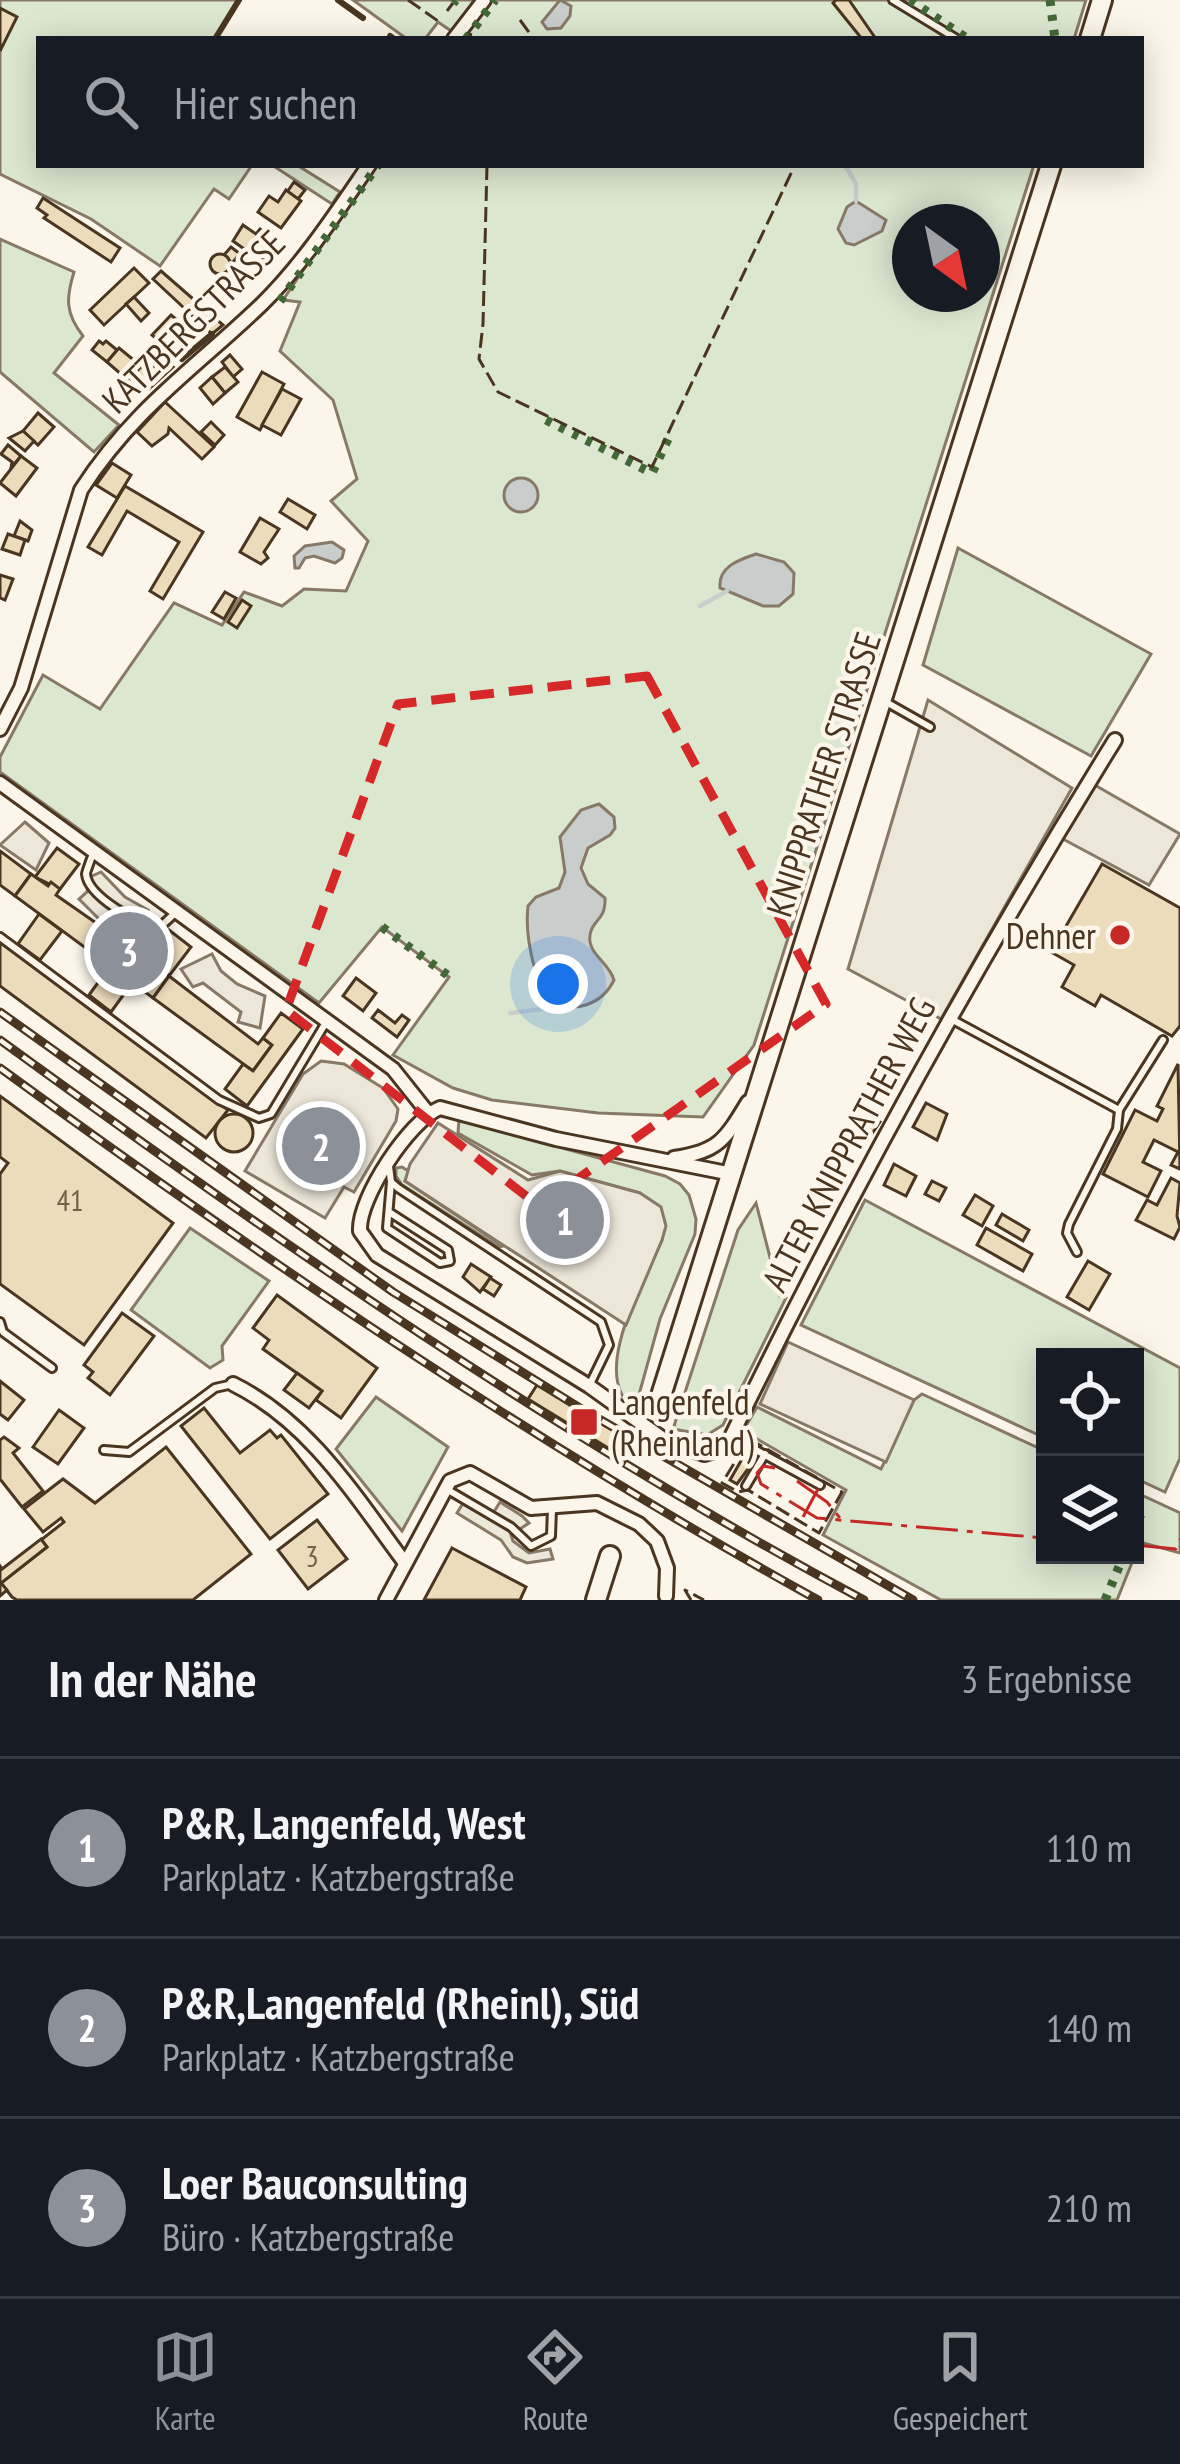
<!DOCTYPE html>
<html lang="de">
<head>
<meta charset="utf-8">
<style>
	body { margin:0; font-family:"PT Sans Narrow",sans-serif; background:#20242c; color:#f1f3f6 }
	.controls { position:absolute; right:36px; bottom:36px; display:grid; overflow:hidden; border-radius:0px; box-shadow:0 6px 30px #0003 }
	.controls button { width:108px; height:108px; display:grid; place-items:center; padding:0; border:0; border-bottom:3px solid #363941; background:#171b24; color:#f1f3f6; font:60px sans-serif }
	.compass { position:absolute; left:892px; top:204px; width:108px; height:108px; border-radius:50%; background:#171b24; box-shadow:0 6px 30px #0003; rotate:147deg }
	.you { position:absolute; left:558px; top:984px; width:42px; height:42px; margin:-30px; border:9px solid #fff; border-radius:50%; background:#1a73e8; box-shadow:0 0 0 18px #1a73e833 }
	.badge { display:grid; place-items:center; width:78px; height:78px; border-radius:50%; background:#8c9099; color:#fff; font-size:39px; font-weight:700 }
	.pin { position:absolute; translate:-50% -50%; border:6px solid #fff; box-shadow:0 3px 12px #0006 }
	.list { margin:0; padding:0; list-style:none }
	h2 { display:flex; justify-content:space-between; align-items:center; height:156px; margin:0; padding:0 48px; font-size:51px }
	h2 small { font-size:39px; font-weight:400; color:#9ea1a6 }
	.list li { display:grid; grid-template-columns:78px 1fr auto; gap:36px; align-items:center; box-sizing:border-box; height:180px; padding:0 48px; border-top:3px solid #363941 }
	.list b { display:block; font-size:45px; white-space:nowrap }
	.list p { margin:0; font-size:39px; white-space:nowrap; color:#9ea1a6 }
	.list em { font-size:39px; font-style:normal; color:#9ea1a6 }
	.icon { flex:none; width:66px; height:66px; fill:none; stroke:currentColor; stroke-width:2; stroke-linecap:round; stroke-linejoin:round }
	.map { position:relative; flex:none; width:1180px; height:1600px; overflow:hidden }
	.search { position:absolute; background:#171b24; box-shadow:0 6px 30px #0003; left:36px; right:36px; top:36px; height:132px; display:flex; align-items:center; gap:30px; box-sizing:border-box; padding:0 42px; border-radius:0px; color:#9ea1a6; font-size:45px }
	.sheet { height:696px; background:#171b24 }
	nav { display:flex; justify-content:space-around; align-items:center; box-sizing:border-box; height:168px; border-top:3px solid #363941; background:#171b24; font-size:33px; color:#9ea1a6 }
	nav a { display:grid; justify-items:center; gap:6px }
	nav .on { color:#8c9099 }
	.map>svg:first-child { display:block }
</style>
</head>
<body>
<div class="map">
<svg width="1180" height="1600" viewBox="0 0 1180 1600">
	<rect width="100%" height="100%" fill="#fbf6e9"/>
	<g fill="#dce7d0" stroke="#887966" stroke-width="3" fill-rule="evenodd">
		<path d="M0 0H239L215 39H39V165H252L229 199 214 189 160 266 91 219 0 174Z"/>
		<path d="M353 0H1086L1074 39H463L438 22 425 39H407Z"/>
		<path d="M272 165H297L340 192 332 204Z"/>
		<path d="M374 165H1034L754 1045 703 1117 598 1113 492 1100 453 1088 393 1055 449 977 382 927 319 1003 0 772V757L43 675 100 709 174 603 222 625 244 592 282 606 304 589 346 591 368 541 331 501 357 479 333 400 280 351 300 302 283 300ZM910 222H982V294H910Z"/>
		<path d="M0 239 74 272C66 298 65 313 83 336L54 373 119 425 94 452 0 372Z"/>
		<path d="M958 548 1151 654 1091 756 923 665Z"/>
		<path d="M459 1120 665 1176 680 1184 689 1195 696 1219 695 1234 660 1319 635 1409C587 1377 645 1280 662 1240L640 1193 560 1171 532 1175 458 1133Z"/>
		<path d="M402 1167 410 1172 405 1181 503 1246 499 1247 402 1185 396 1176V1168Z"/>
		<path d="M865 1200 1180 1368V1458L1165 1492 1135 1478V1357H1045V1438L801 1325Z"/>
		<path d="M756 1203 780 1296 786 1298 723 1425 707 1435 673 1429 738 1230Z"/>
		<path d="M190 1228 269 1281 222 1346 223 1360 210 1368 131 1310Z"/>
		<path d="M922 1394 1045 1451V1555H1135L1117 1600H941L823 1535 846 1490 743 1431 757 1407 881 1469 914 1400Z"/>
		<path d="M376 1397 448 1447 402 1531 336 1449Z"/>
		<path d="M1135 1492 1180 1513V1553L1140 1542 1135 1554Z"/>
	</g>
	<g fill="#ede7d9" stroke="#887966" stroke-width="3">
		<path d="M928 700 1072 788 941 1019 848 969Z"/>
		<path d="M1093 784 1180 834 1149 885 1061 838Z"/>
		<path d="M25 822 49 843 36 870 0 845Z"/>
		<path d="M101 872 125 897 148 910 134 938 101 921 79 899 87 892 90 877Z"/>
		<path d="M212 954 221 971 237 984 265 996 260 1028 238 1022 241 1012 203 983 193 987 181 969Z"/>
		<path d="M321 1061 344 1064 383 1088 398 1109 396 1121 354 1192 344 1187 325 1218 245 1171 303 1074Z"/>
		<path d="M438 1123 528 1180 560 1171 640 1193 661 1207 666 1226 662 1240 626 1325 405 1181 410 1164Z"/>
		<path d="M788 1342 914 1400 886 1462 760 1404Z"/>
		<path d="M465 1500 492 1515 500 1502 522 1516 529 1523 511 1535 513 1541 529 1553 550 1549 553 1559 527 1563 513 1557 501 1540 457 1513Z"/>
	</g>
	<g fill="#c9cecd" stroke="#887966" stroke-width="3">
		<path d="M560 0 571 6 570 16 561 28 547 29 542 22Z"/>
		<path d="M856 201 886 220 882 231 854 245 846 243 838 229 847 207Z"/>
		<circle cx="521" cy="495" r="17"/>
		<path d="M332 542 344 550 342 558 335 563 314 556 305 558 299 568H295L294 556 305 546Z"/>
		<path d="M756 554 784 562 794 573 793 594 779 606H763L720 588C718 567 738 560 756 554Z"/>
		<path d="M599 804 614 817 615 828 610 835 588 848 581 868 588 884 605 898C606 921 592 919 590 935 587 954 609 962 614 980 603 1003 573 1017 551 998 532 981 525 930 528 906L536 897 559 888 565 872 560 837 581 810Z"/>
	</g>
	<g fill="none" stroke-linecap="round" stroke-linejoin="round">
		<g stroke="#c9cecd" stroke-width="4.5">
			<path d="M845 165 856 184V201"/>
			<path d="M700 606 727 591"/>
			<path d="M510 1013 542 1009 553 999"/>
		</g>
	</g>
	<g fill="#ecdcbc" stroke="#4a3520" stroke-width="3">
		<path d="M836 0H849L876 39H862L833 3Z"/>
		<path d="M0 8 17 17 0 51Z"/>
		<path d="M294 182 305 190 298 199 287 192Z"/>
		<path d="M286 190 301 201 281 228 258 212 269 196 278 202Z"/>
		<path d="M43 198 120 248 111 262 44 218 47 215 37 208Z"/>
		<path d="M243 225 256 234 260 229 276 240 261 261 233 241Z"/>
		<path d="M231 247 240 254 232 263 223 256Z"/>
		<circle cx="220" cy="264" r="10"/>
		<path d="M134 268 149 283 104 325 90 310Z"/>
		<path d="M161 271 223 325 212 334 153 279Z"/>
		<path d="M134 297 149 313 141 321 126 304Z"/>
		<path d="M171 315 185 327 167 347 152 335Z"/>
		<path d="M99 341 103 344 106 341 117 350 107 362 92 350Z"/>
		<path d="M119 348 141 366 129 381 107 362Z"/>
		<path d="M230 355 242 369 233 377 222 362Z"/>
		<path d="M161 360 173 367 149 389 135 374 141 366 146 373Z"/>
		<path d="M225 367 238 382 225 393 212 377Z"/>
		<path d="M262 372 284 384 260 430 237 417Z"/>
		<path d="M212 377 225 393 213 404 200 388Z"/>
		<path d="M282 389 301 399 281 435 262 425Z"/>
		<path d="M165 402 214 447 202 459 169 428 168 434 152 446 137 432Z"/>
		<path d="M38 413 54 427 38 445 23 431Z"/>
		<path d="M211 422 224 435 215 445 201 432Z"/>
		<path d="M23 431 34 441 25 451 9 438Z"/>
		<path d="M8 445 21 456 11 468 12 462 1 454Z"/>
		<path d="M21 456 37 468 16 496 0 483Z"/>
		<path d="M112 463 131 475 117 498 96 485Z"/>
		<path d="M125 486 203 532 163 599 150 591 179 542 127 511 102 555 88 547Z"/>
		<path d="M288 499 315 515 307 529 280 512Z"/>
		<path d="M260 518 279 529 264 552 268 558 261 564 240 552Z"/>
		<path d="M20 521 32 530 28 541 14 536Z"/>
		<path d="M8 534 25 540 20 555 2 549Z"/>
		<path d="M0 575 13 579 5 600 0 598Z"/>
		<path d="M225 592 236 598 224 619 212 612Z"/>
		<path d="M242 600 251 606 237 628 228 622Z"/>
		<path d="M57 848 79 864 60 889 35 877Z"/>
		<path d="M0 851 31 874 15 896 0 885Z"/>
		<path d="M1102 864 1180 908V1026L1172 1036 1101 995 1095 1006 1062 987 1074 965 1051 952Z"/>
		<path d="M31 874 48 886 51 882 60 889 56 895 122 941 106 963 15 896Z"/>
		<path d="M39 914 62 931 40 960 18 944Z"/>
		<path d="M169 930 191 947 169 976 150 955Z"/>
		<path d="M122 941 146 961 150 955 160 963 157 967 169 976 153 998 106 963Z"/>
		<path d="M0 942 228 1110 206 1138 0 986Z"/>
		<path d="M110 966 132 983 111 1012 89 995Z"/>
		<path d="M169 976 258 1044 263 1038 272 1045 253 1071 153 998Z"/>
		<path d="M356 978 376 993 363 1011 343 996Z"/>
		<path d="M378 1010 395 1023 402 1015 409 1020 397 1037 372 1018Z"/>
		<path d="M281 1013 303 1029 247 1106 225 1089 243 1064 253 1071 272 1045 263 1038Z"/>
		<path d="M1178 1064 1180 1169 1171 1165 1178 1152 1154 1140 1143 1162 1161 1171 1148 1197 1103 1174 1135 1110 1157 1121 1163 1109 1157 1106Z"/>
		<path d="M0 1096 173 1223 84 1345 0 1284V1174L8 1163 0 1157Z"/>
		<path d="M926 1103 947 1114 937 1140 913 1127Z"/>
		<circle cx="234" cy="1133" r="19"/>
		<path d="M870 1115 880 1122 867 1141 857 1134Z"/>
		<path d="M894 1164 916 1176 906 1196 884 1185Z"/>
		<path d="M1171 1178 1180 1183 1177 1216 1180 1227 1174 1239 1136 1220 1147 1200 1157 1205Z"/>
		<path d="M932 1181 946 1188 939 1201 925 1194Z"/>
		<path d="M975 1195 993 1206 982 1226 963 1215Z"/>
		<path d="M1002 1214 1029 1230 1023 1241 996 1225Z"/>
		<path d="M986 1228 1032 1254 1023 1271 977 1245Z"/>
		<path d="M1088 1261 1110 1274 1089 1310 1067 1297Z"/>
		<path d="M471 1264 491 1277 480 1292 463 1277Z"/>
		<path d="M490 1278 501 1285 494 1296 483 1289Z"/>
		<path d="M277 1295 377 1368 341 1418 316 1400 322 1391 263 1349 269 1340 253 1328Z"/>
		<path d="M122 1313 154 1336 110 1395 88 1378 93 1372 84 1365Z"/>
		<path d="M297 1373 322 1391 309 1408 284 1390Z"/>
		<path d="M0 1381 24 1400 8 1420 0 1414Z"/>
		<path d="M537 1385 624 1437 618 1454 528 1399Z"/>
		<path d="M204 1408 240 1453 270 1430 277 1438 281 1435 328 1494 270 1539 181 1426Z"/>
		<path d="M59 1410 84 1428 58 1464 33 1447Z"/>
		<path d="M4 1437 19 1448 13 1453 43 1491 22 1507 0 1479V1440Z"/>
		<path d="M166 1447 251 1554 193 1600H17L12 1597 1 1583 47 1547 41 1540 64 1522 61 1518 43 1532 24 1509 63 1479 95 1503Z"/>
		<path d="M746 1452 756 1458 737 1484 730 1480Z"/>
		<path d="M317 1520 347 1559 308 1589 278 1550Z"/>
		<path d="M41 1539 47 1547 1 1583 7 1590 0 1596V1566L2 1569Z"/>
		<path d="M452 1548 526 1587 520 1600H424Z"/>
	</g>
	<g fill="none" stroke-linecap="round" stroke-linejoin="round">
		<g stroke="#4a3520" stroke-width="12">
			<g id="lane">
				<path d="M893 0 957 39"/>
				<path d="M886 702 930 727"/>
				<path d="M93 854C92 856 86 872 86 874 88 897 139 924 158 929L174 914"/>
				<path d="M0 937 219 1100 259 1118 271 1114 325 1024"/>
				<path d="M953 1020 1119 1110 1163 1040"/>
				<path d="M389 1166 391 1182 398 1188 601 1322 609 1345 589 1386"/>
				<path d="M389 1212 448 1250 450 1261 440 1263 387 1228 391 1182"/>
				<path d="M1077 1252 1067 1233 1069 1224 1117 1129 1119 1110"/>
				<path d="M0 1322 3 1332 52 1368"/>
				<path d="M734 1438 820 1485"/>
				<path d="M104 1450 129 1452 215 1388 233 1384"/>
				<path d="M746 1486 765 1454"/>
				<path d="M448 1490 511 1527 531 1546 551 1536 552 1508"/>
			</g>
		</g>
		<g stroke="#4a3520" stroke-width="18">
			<g id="street">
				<path d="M454 39 484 0"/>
				<path d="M0 729 21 688 81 490C133 409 194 369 261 305 303 264 336 213 369 165"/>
				<path d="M0 783 393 1069 428 1113"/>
				<path d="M674 1158C718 1152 725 1140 748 1102"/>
				<path d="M732 1174 556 1139 440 1108C410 1120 358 1198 360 1231L377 1255 589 1386 666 1441 704 1454 721 1449 731 1437C847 1198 975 966 1115 740"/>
				<path d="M233 1384C310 1422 355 1496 405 1563"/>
				<path d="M386 1600 450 1481 470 1473 531 1508 597 1503 639 1524 657 1541 667 1568 666 1596"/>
			</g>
		</g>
		<g stroke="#4a3520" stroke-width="24">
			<g id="secondary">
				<path d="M1090 39 1102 0"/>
				<path d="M659 1402 1051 165"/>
				<path d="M596 1600 610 1556"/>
			</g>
		</g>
		<use href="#lane" stroke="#fbf6e9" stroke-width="6"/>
		<use href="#street" stroke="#fbf6e9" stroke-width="12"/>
		<use href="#secondary" stroke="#fbf6e9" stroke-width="18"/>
		<g stroke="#4a3520" stroke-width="9">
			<g id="rail">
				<path d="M0 1012 393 1292 580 1408 913 1600"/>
				<path d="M0 1040C278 1242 560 1438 864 1600"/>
				<path d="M0 1068C264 1260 532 1442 818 1600"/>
			</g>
		</g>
		<use href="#rail" stroke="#fbf6e9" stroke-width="4.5" stroke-dasharray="14" stroke-linecap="butt"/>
		<g stroke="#436837" stroke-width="9" stroke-dasharray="6 9" stroke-linecap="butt">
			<path d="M910 0 968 39"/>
			<path d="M1050 0 1055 39"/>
			<path d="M453 3 456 0"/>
			<path d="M466 39 495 0"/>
			<path d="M280 301 378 165"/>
			<path d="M546 420 652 473 669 437"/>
			<path d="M382 927 450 977"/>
			<path d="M1135 1530 1141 1515"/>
			<path d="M1105 1600 1124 1555"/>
		</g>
		<g stroke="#4a3520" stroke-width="3" stroke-dasharray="15 6" stroke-linecap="butt">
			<path d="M408 0 438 21"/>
			<path d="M447 11 453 3"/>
			<path d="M520 20 534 39"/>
			<path d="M469 39 471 33"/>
			<path d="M487 165 483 324 479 359 498 392 652 467 795 165"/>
			<path d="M749 1439 842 1492 819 1533 748 1490 738 1492 722 1483Z"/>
			<path d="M691 1600 685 1590 704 1600"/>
		</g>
		<g stroke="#4a3520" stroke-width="6">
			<path d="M338 0 363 18"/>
			<path d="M390 36 394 39"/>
			<path d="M215 39 239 0"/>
			<path d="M182 359 212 334"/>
		</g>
		<g stroke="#c62828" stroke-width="3" stroke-dasharray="42 9 6 9" stroke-linecap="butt">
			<path d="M775 1468 763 1466 757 1473 761 1484 817 1518 1045 1538"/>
			<path d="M797 1481 827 1502 844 1523"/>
			<path d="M803 1517 818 1489"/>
			<path d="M1135 1545 1176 1549 1180 1539"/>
		</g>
	</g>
	<path fill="none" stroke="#d62828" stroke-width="9" stroke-dasharray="24 15" stroke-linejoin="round" d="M647 676 826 1004 539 1206 286 1010 398 704Z"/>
	<g fill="#c62828" stroke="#fbf6e9" stroke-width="4.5">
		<circle cx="1120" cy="935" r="12"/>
		<rect x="569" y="1407" width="30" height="30" rx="6"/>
	</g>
	<g text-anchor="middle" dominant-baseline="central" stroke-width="9" stroke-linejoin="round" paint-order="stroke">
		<g font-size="30" fill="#725f47">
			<text x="70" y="1199">41</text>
			<text x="312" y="1555">3</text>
		</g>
		<g font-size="36" fill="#4a3520" stroke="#fbf6e9">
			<text transform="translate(193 321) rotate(-45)">KATZBERGSTRASSE</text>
			<text transform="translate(823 774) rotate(-72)">KNIPPRATHER STRASSE</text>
			<text transform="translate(848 1144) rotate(-62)">ALTER KNIPPRATHER WEG</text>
		</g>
		<g font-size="36" fill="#4a3520" stroke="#fbf6e9" text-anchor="end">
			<text x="1096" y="935">Dehner</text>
			<text x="611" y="1401" text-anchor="start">Langenfeld<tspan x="611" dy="41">(Rheinland)</tspan></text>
		</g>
	</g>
</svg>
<div class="controls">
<button><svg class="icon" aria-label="locate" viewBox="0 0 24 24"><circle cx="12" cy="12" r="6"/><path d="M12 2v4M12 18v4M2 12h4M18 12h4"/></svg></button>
<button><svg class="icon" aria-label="layers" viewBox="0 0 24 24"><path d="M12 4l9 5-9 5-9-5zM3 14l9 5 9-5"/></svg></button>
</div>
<svg class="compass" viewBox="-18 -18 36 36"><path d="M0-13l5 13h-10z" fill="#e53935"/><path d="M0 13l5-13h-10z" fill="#9ea1a6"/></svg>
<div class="you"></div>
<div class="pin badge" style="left:565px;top:1220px">1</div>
<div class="pin badge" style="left:321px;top:1146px">2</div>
<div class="pin badge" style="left:129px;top:951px">3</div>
<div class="search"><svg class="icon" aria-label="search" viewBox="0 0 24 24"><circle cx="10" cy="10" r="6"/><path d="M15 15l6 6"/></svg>Hier suchen</div>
</div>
<section class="sheet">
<h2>In der Nähe<small>3 Ergebnisse</small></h2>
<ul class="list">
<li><span class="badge">1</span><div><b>P&amp;R, Langenfeld, West</b><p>Parkplatz · Katzbergstraße</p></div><em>110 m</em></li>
<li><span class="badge">2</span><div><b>P&amp;R,Langenfeld (Rheinl), Süd</b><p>Parkplatz · Katzbergstraße</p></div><em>140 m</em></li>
<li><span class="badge">3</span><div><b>Loer Bauconsulting</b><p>Büro · Katzbergstraße</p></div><em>210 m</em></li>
</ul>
</section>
<nav>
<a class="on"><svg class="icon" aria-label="map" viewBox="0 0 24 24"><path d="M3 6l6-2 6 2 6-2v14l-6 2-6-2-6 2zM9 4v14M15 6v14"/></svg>Karte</a>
<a><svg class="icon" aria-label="directions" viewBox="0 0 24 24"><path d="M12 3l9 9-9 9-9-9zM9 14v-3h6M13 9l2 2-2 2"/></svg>Route</a>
<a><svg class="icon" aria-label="saved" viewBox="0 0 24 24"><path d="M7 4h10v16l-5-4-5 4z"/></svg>Gespeichert</a>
</nav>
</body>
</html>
